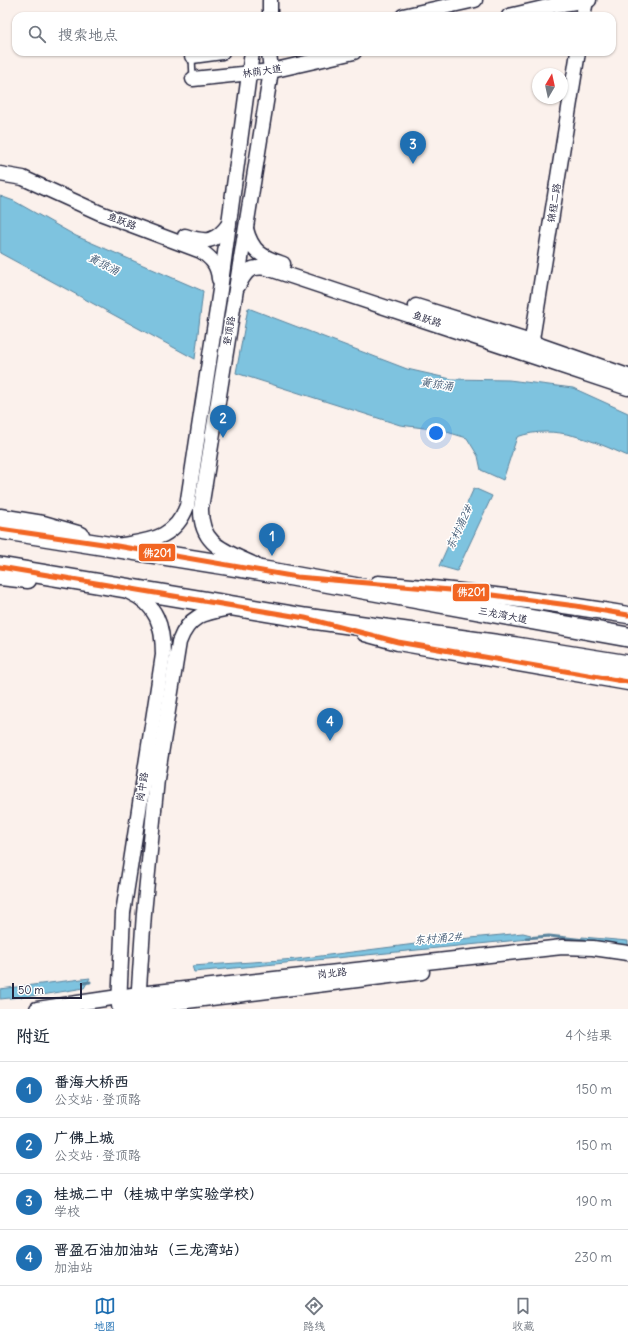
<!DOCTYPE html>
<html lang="zh">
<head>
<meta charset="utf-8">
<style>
	body { margin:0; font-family:Delius,"LXGW WenKai TC",sans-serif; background:#f6f6f7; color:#1f2937 }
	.compass { position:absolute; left:532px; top:68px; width:36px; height:36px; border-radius:50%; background:#fff; box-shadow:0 1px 3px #0004; rotate:9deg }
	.scale { position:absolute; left:12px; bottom:10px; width:70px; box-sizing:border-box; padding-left:4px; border:2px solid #22223b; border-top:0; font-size:11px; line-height:14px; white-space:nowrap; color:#22223b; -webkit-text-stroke:3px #fff; paint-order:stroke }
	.you { position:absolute; left:436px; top:433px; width:14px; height:14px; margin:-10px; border:3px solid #fff; border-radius:50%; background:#1a73e8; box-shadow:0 0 0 6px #1a73e833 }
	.badge { display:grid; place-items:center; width:26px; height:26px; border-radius:50%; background:#1f6fb2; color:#fff; font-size:13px; font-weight:700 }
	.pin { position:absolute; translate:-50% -33px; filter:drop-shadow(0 1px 2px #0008) }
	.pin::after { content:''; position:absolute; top:21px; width:14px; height:12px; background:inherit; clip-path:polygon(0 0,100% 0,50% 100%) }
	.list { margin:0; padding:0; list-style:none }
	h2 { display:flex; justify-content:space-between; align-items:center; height:52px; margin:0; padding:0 16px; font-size:17px }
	h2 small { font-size:13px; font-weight:400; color:#747a83 }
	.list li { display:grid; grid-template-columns:26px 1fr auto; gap:12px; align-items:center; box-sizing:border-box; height:56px; padding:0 16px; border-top:1px solid #e0e1e3 }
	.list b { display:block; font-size:15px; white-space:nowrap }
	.list p { margin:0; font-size:13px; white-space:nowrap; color:#747a83 }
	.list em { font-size:13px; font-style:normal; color:#747a83 }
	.icon { flex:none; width:22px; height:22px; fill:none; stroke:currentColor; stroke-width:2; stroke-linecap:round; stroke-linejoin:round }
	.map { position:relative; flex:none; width:628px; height:1009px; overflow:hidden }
	.search { position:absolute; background:#fff; box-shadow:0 1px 3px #0004; left:12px; right:12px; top:12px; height:44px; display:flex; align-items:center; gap:10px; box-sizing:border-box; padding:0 14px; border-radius:12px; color:#747a83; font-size:15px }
	.sheet { height:276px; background:#fff }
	nav { display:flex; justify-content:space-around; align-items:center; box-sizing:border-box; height:56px; border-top:1px solid #e0e1e3; background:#fff; font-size:11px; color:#747a83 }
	nav a { display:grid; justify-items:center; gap:2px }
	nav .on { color:#1f6fb2 }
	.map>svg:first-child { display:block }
</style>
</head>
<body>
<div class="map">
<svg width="628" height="1009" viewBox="0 0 628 1009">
	<rect width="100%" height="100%" fill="#fbf1ec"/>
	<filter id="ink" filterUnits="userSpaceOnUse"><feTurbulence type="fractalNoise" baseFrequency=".025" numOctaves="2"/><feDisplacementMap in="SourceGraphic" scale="8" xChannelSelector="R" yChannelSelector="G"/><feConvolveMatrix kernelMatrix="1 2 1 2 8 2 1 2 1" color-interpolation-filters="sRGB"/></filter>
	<g filter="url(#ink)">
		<g fill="#7ec3df" stroke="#59839d">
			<path d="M0 196 14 201 76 236 203 291 195 359 0 253Z"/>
			<path d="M248 308 407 369 451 379 509 380 573 388 628 413V456C593 441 555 423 517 437L503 480 481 470 478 456 467 438 440 430 400 425 236 373Z"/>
			<path d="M474 488 492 496 457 571 439 566Z"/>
			<path d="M523 933 531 935 529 939 194 972 192 966 297 959 439 941Z"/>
			<path d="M582 937 628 941V949L581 941Z"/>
			<path d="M90 978 84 988 42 995 0 999V989Z"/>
		</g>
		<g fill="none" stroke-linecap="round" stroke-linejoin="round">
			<g stroke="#59839d" stroke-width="3">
				<path d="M526 938 549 936 585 940"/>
				<path d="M83 983 90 982"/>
			</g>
			<g stroke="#22223b" stroke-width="8">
				<path id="lane" d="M192 57 193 79"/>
			</g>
			<g stroke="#22223b" stroke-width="17">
				<g id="secondary">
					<path d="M270 16V0"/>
					<path d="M403 16 475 0"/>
					<path d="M509 16 556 5 589 0"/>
					<path d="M583 16 586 1"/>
					<path d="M192 56 222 52"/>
					<path d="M193 79 271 71 354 52"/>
					<path d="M0 174 23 178 100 213 201 251C212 259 218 265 219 279"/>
					<path d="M246 229C252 252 262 257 283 264"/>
					<path d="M185 236C206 243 215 243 229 224"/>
					<path d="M238 286C246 271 249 266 267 268L628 388"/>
					<path d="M416 306 531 342 628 376"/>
					<path d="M530 352 578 52"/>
					<path d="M123 545C152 540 175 538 187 506L220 290 252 52"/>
					<path d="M255 565C226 551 200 546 201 508L271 71 269 52"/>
					<path d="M138 1003 144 913 157 779 179 642C189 615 204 613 230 608"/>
					<path d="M119 1006 123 913 163 655C163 626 157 604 129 592"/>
					<path d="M37 1009 139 994 562 947 593 948 628 953"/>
					<path d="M122 1009 422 972"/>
				</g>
			</g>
			<g stroke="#22223b" stroke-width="19">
				<g id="primary">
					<path d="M0 517 43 524 81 535"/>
					<path d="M0 577 28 580"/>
					<path d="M378 584C462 591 545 601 628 615"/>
					<path d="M365 633 398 642 628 682"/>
				</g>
			</g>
			<g stroke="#22223b" stroke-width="22">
				<g id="highway">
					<path d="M0 529 270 572 628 637"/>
					<path d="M0 567 305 618 516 647 628 665"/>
				</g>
			</g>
			<use href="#lane" stroke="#fff" stroke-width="5"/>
			<use href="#secondary" stroke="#fff" stroke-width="14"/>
			<use href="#primary" stroke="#fff" stroke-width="16"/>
			<use href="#highway" stroke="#fff" stroke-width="19"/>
			<g stroke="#fff" stroke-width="8">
				<g id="bus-1">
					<path d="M0 529 117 546 297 577 462 591 576 606 628 615"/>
					<path d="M0 567 305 618 398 642 628 682"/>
				</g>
			</g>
			<use href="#bus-1" stroke="#f26522" stroke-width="5"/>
		</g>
	</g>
	<g text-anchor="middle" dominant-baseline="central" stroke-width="3" stroke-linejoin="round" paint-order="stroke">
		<g font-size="10" fill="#22223b" stroke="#fff">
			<text transform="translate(262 71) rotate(-8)">林荫大道</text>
			<text transform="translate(554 203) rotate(-81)">锦程二路</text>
			<text transform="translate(122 221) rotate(21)">鱼跃路</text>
			<text transform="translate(427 319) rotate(18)">鱼跃路</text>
			<text transform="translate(229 331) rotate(-81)">登顶路</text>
			<text transform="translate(503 615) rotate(11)">三龙湾大道</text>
			<text transform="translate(142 787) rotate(-81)">岗中路</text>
			<text transform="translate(332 973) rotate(-6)">岗北路</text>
		</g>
		<g font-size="11" font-style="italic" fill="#425a74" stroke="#fff">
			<text transform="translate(104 264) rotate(28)">黄猄涌</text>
			<text transform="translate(437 384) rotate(9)">黄猄涌</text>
			<text transform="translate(459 527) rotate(-65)">东村涌2#</text>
			<text transform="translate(438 938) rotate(-5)">东村涌2#</text>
		</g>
	</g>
	<g stroke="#fff" stroke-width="1.5">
		<rect x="138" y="543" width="38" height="19" rx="4" fill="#f26522"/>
		<rect x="452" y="583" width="38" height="19" rx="4" fill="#f26522"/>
	</g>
	<g font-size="11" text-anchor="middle" font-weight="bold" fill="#fff">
		<text x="157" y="557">佛201</text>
		<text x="471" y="596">佛201</text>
	</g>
</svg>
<svg class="compass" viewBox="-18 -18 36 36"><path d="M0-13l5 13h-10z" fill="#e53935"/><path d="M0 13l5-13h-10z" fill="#747a83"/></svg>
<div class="scale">50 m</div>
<div class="you"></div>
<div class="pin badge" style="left:272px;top:556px">1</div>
<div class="pin badge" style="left:223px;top:438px">2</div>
<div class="pin badge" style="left:413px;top:164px">3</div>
<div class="pin badge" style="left:330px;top:741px">4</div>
<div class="search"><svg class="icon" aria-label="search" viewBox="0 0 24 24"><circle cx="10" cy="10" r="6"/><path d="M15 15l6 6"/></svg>搜索地点</div>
</div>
<section class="sheet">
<h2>附近<small>4个结果</small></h2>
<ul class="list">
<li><span class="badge">1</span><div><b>番海大桥西</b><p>公交站 · 登顶路</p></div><em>150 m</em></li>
<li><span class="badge">2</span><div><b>广佛上城</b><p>公交站 · 登顶路</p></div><em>150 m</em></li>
<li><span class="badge">3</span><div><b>桂城二中（桂城中学实验学校）</b><p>学校</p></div><em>190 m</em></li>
<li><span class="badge">4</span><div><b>晋盈石油加油站（三龙湾站）</b><p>加油站</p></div><em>230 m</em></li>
</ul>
</section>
<nav>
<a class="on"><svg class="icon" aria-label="map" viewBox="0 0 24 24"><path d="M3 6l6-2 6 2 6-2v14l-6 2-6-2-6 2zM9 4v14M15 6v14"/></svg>地图</a>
<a><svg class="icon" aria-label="directions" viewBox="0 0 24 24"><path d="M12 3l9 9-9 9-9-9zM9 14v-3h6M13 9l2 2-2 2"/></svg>路线</a>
<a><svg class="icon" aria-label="saved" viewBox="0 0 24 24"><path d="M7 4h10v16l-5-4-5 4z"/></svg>收藏</a>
</nav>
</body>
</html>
